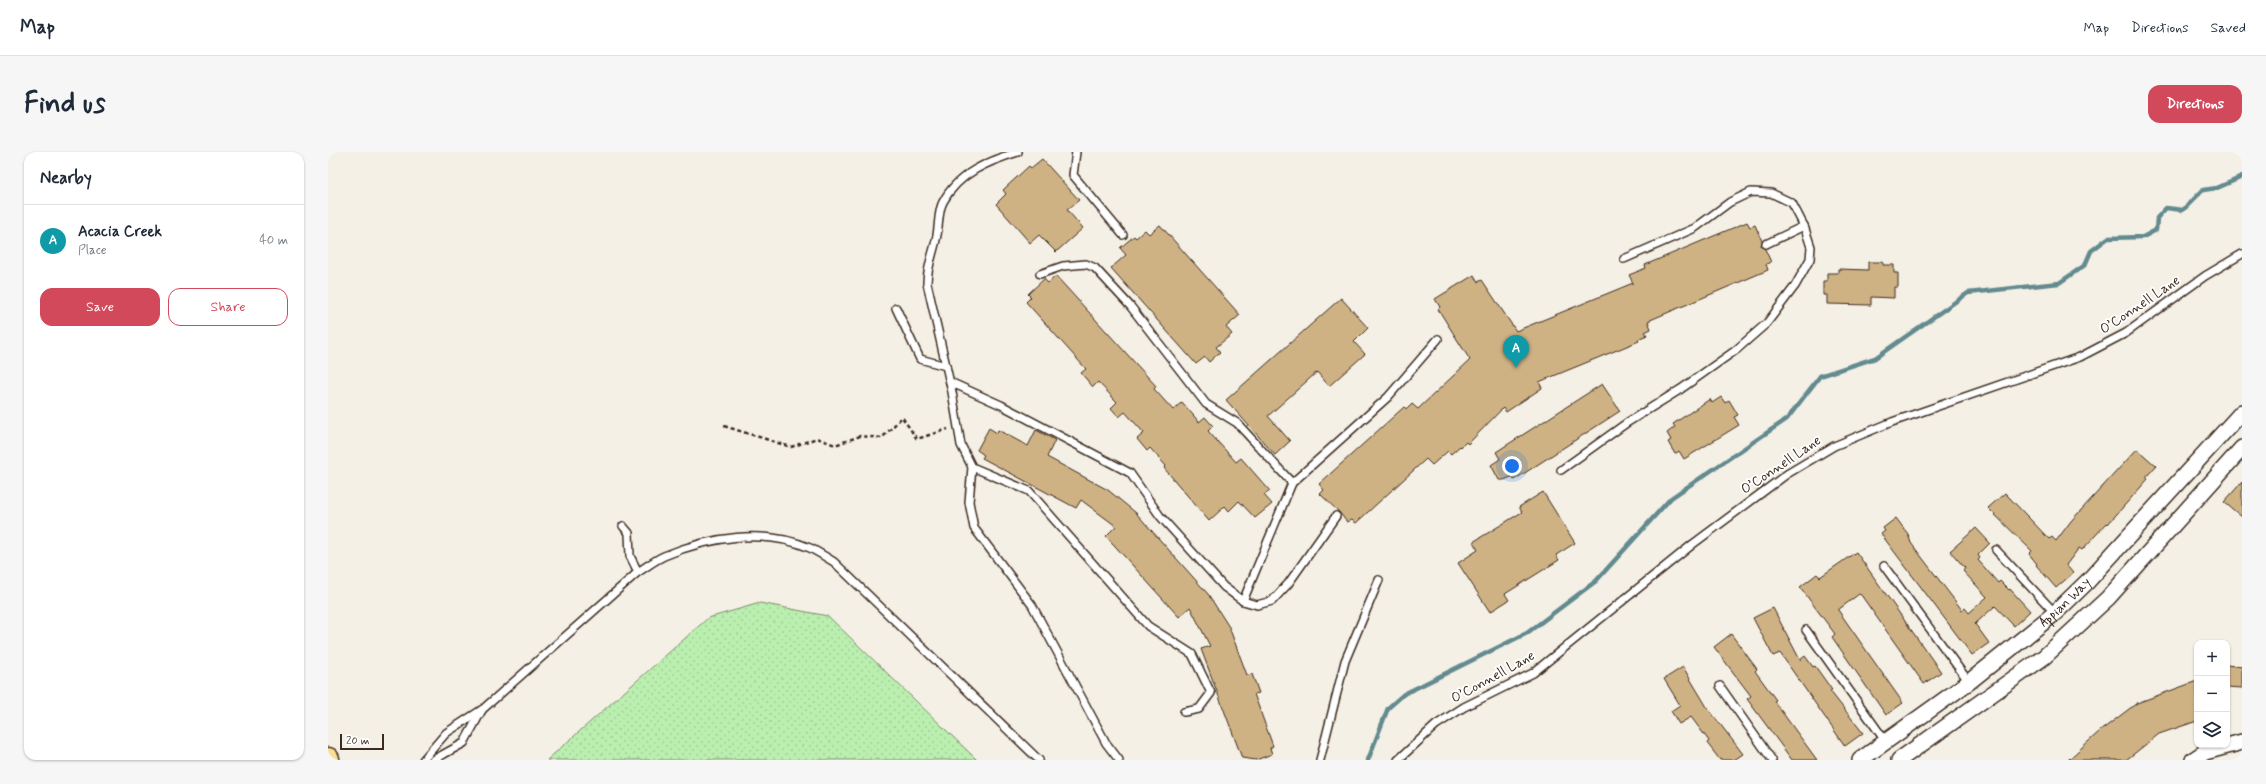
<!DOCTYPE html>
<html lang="en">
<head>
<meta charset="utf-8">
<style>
	body { margin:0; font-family:Mynerve,sans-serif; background:#f6f6f7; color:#1f2937 }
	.controls { position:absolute; right:12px; bottom:12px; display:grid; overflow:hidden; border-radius:8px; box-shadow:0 1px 3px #0004 }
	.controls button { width:36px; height:36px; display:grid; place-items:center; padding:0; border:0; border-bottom:1px solid #e0e1e3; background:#fff; color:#1f2937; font:20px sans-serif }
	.scale { position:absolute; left:12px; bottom:10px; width:44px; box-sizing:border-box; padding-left:4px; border:2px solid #3b2a1e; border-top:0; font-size:11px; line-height:14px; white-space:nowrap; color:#3b2a1e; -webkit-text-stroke:3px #fff; paint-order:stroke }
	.you { position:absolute; left:1184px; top:314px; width:14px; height:14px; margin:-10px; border:3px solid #fff; border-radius:50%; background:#1a73e8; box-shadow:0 0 0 6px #1a73e833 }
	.badge { display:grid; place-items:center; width:26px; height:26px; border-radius:50%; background:#d1495b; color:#fff; font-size:13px; font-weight:700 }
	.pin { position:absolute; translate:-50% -33px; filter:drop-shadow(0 1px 2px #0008) }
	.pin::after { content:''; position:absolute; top:21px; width:14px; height:12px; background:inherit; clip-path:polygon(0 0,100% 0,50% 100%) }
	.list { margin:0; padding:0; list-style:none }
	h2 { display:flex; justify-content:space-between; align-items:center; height:52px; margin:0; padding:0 16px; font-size:17px }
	h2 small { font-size:13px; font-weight:400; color:#747a83 }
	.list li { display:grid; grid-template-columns:26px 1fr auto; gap:12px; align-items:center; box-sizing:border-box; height:72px; padding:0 16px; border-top:1px solid #e0e1e3 }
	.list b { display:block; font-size:15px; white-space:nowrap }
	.list p { margin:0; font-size:13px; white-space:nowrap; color:#747a83 }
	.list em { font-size:13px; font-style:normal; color:#747a83 }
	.actions { display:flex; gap:8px; padding:12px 16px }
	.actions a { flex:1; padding:9px 0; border:1px solid #d1495b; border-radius:12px; text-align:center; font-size:14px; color:#d1495b }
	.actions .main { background:#d1495b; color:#fff }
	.icon { flex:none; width:22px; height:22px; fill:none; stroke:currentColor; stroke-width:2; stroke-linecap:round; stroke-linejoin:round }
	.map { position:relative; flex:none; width:1914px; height:608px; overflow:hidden; border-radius:12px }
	header { display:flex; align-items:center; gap:24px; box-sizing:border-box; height:56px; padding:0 20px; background:#fff; border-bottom:1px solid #e0e1e3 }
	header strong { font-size:19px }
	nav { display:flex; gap:22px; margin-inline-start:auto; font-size:14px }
	.intro { display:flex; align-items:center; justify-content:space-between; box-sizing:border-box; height:96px; padding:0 24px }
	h1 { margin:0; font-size:28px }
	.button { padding:10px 18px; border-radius:12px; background:#d1495b; color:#fff; font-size:14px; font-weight:700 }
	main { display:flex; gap:24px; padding:0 24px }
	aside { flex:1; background:#fff; border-radius:12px; box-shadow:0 1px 3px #0004 }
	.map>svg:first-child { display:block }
</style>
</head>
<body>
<header>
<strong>Map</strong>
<nav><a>Map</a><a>Directions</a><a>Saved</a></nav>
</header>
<div class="intro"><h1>Find us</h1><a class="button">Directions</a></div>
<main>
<aside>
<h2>Nearby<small></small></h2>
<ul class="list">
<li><span class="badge" style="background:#0f9aa8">A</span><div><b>Acacia Creek</b><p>Place</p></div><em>40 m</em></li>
</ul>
<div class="actions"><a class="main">Save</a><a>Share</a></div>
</aside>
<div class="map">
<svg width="1914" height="608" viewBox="0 0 1914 608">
	<defs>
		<pattern id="grass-dots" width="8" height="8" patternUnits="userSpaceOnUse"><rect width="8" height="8" fill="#baefb0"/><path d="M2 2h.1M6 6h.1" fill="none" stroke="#a1cd97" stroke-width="1.8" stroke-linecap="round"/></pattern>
	</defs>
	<rect width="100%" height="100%" fill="#f5f0e6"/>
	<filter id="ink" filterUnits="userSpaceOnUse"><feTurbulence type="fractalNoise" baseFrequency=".025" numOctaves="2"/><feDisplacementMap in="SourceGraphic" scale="8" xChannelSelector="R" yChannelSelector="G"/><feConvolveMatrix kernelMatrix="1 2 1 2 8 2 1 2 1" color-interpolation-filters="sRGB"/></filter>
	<g filter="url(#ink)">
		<path fill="url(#grass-dots)" stroke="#7a8c67" d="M432 451 500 464 649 608H219L380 466Z"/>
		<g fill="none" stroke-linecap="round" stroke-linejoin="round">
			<path stroke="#628a8f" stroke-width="4.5" d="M1040 608 1060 556 1076 542 1199 481 1268 429 1343 346 1459 267 1492 224 1547 206 1640 141 1731 131 1757 113 1763 99 1780 86 1815 85 1828 78 1829 66 1838 56 1855 58 1875 38 1889 36 1914 25"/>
		</g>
		<g fill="#cfb284" stroke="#3b2a1e">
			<path d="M714 7 751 48 739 58 755 76 728 100 711 83 702 91 668 52 678 42 675 38 701 14 703 16Z"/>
			<path d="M1419 70 1422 75 1427 73 1434 89 1433 94 1437 97 1443 110 1438 112 1440 118 1320 169 1323 177 1317 180 1319 183 1310 187 1311 189 1211 230 1214 236 1178 260 1175 256 1140 292 1138 290 1133 295 1132 294 1123 302 1120 299 1104 313 1098 307 1028 371 1024 368 1019 370 1011 360 992 342 996 338 991 332 1076 255 1079 257 1084 252 1090 257 1142 208 1110 157 1112 155 1107 147 1146 123 1150 130 1154 128 1188 179 1305 131 1301 123 1318 116 1317 113Z"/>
			<path d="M832 73 912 163 898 175 904 182 888 195 892 200 881 210 877 205 868 212 783 116 798 103 792 96 806 84 808 86 817 78 821 82Z"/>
			<path d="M1540 110H1555V113H1566V121H1570V135H1566V146L1543 145V153L1499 152V143H1495V129H1499V121H1510V117L1540 118Z"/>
			<path d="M728 124 828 234 826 237 845 258 854 250 871 270 877 265 885 274 880 279 908 310 913 306 942 339 936 343 944 352 927 366 911 349 901 359 897 354 881 369 836 316 838 314 822 296 819 299 809 287 816 281 797 260 791 265 783 256 789 250 770 230 765 235 753 221 758 217 698 150 703 145 700 142 716 127 720 131Z"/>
			<path d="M1013 146 1040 176 1026 190 1037 202 1001 234 989 220 940 264 962 289 947 303 898 248Z"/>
			<path d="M1274 232 1292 259 1186 328 1183 325 1176 328H1171L1163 313 1172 307 1168 300Z"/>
			<path d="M1393 245 1397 251 1401 248 1410 263 1406 265 1411 273 1356 307 1351 299 1347 302 1340 290 1343 288 1339 281 1347 275 1345 272 1382 247 1384 251Z"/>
			<path d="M661 276 669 281 670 278 700 294 708 278 727 288 719 305 780 338 808 361 880 442 901 475 919 523 924 522 931 541 926 542 945 594 942 596 944 602 928 608 914 606 873 497 882 494 862 455 851 465 778 384 788 374 753 348 748 356 654 306 656 303 649 298Z"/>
			<path d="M1809 297 1828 314 1818 325 1820 327 1780 372 1779 371 1754 398 1751 396 1738 413 1745 421 1728 436 1708 413 1709 412 1701 402 1704 399 1660 356 1677 341 1721 387 1724 385 1728 389 1743 369Z"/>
			<path d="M1914 330V365L1896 350Z"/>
			<path d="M1215 340 1247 391 1228 403 1231 408 1177 442 1181 448 1162 460 1130 411 1150 398 1145 390 1194 360 1191 355Z"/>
			<path d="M1568 366 1580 382 1583 391 1634 458 1637 456 1641 461 1659 445 1635 419 1637 416 1622 399 1648 376 1662 391 1650 403 1652 406 1650 408 1670 431 1672 429 1681 438 1682 437 1702 459 1686 474 1667 454 1647 472 1661 491 1644 503 1553 382 1557 379 1555 376Z"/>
			<path d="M1528 400 1613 520 1596 532 1533 443 1531 442 1510 458 1575 551 1558 563 1504 485 1507 482 1472 435 1489 422 1492 425Z"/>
			<path d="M1445 456 1472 508 1477 504 1485 515 1487 514 1504 538 1502 539 1535 581 1517 594 1452 501 1445 504 1425 466Z"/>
			<path d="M1403 482 1429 517 1427 519 1448 548 1446 549 1489 608H1464L1419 547 1423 544 1386 495Z"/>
			<path d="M1899 513 1914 515V536L1899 535Z"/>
			<path d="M1355 515 1379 555 1415 602 1406 608H1392L1379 591 1381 589 1363 565 1351 572 1343 559 1352 553 1336 527Z"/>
			<path d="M1869 529V569L1831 582 1798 608H1740L1772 579 1809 551Z"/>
		</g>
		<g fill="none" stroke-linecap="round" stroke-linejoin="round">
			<g stroke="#3b2a1e" stroke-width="10">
				<g id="service">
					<path d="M690 0C661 9 630 21 615 50 610 59 611 73 609 83 606 100 599 114 599 131L624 240 633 293 644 315 701 339 820 474 864 502 883 541 871 557 856 560"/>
					<path d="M748 0 745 23 795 83"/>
					<path d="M1438 92 1476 74"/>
					<path d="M712 122 735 114 758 112 767 116 803 155 878 252 909 271 964 331 915 449"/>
					<path d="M568 156 592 207 618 214"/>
					<path d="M622 230 673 253 802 321 832 364 896 435 915 449 929 453 944 449 960 432 1008 364"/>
					<path d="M644 315 641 350 646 376 704 453 778 591 791 608"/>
					<path d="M1233 318 1300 270 1353 237 1408 198 1439 171 1467 134 1482 107 1483 95 1476 74 1464 51 1443 41 1423 40 1402 50 1367 76 1296 107"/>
					<path d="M964 331 1060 245 1110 187"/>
					<path d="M295 374 301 381 302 404 310 420"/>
					<path d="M1668 398 1727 461"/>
					<path d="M1556 414 1641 530"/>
					<path d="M1478 478 1558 590"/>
					<path d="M1392 534 1444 608"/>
					<path d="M95 608 118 581 155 557 310 420C318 415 327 408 336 404 381 385 436 376 482 396 490 400 498 405 506 410L711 608"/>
					<path d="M105 608 136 591 154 558"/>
					<path d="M992 608 1017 509 1051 428"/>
					<path d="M1070 608 1108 573 1136 555 1205 521 1365 392 1459 322 1506 294 1564 270 1752 205 1798 181 1877 124 1914 102"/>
				</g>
			</g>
			<g stroke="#3b2a1e" stroke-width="18">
				<g id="minor">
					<path id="s1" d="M1532 608 1641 530 1727 461 1760 429 1914 260"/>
					<path d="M1571 608 1716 505 1780 446 1914 296"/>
					<path d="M1865 608 1877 600 1914 590"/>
				</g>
			</g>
			<g stroke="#3b2a1e" stroke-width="25">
				<path id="primary" d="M0 607V608"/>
			</g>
			<path stroke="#3b2a1e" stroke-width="2.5" stroke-dasharray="4 3" stroke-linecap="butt" d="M396 274 463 295 489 286 507 293 532 284 554 286 574 265 589 287 620 277"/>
			<use href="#service" stroke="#fff" stroke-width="7"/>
			<use href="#minor" stroke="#fff" stroke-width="15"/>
			<use href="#primary" stroke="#fbdf96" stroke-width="22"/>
		</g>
	</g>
	<g text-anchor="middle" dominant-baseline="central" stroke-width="3.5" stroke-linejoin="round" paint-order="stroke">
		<g font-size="14" fill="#3b2a1e" stroke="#fff">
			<text transform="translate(1812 153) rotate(-34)">O’Connell Lane</text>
			<text transform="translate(1453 313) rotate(-34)">O’Connell Lane</text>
			<text stroke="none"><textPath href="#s1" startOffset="259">Appian Way</textPath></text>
			<text transform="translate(1165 525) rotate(-29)">O’Connell Lane</text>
		</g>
	</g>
</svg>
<div class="controls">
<button>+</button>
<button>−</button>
<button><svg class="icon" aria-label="layers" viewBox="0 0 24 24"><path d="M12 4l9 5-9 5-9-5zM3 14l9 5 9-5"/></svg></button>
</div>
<div class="scale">20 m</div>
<div class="you"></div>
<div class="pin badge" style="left:1188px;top:216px;background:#0f9aa8">A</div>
</div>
</main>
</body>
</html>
